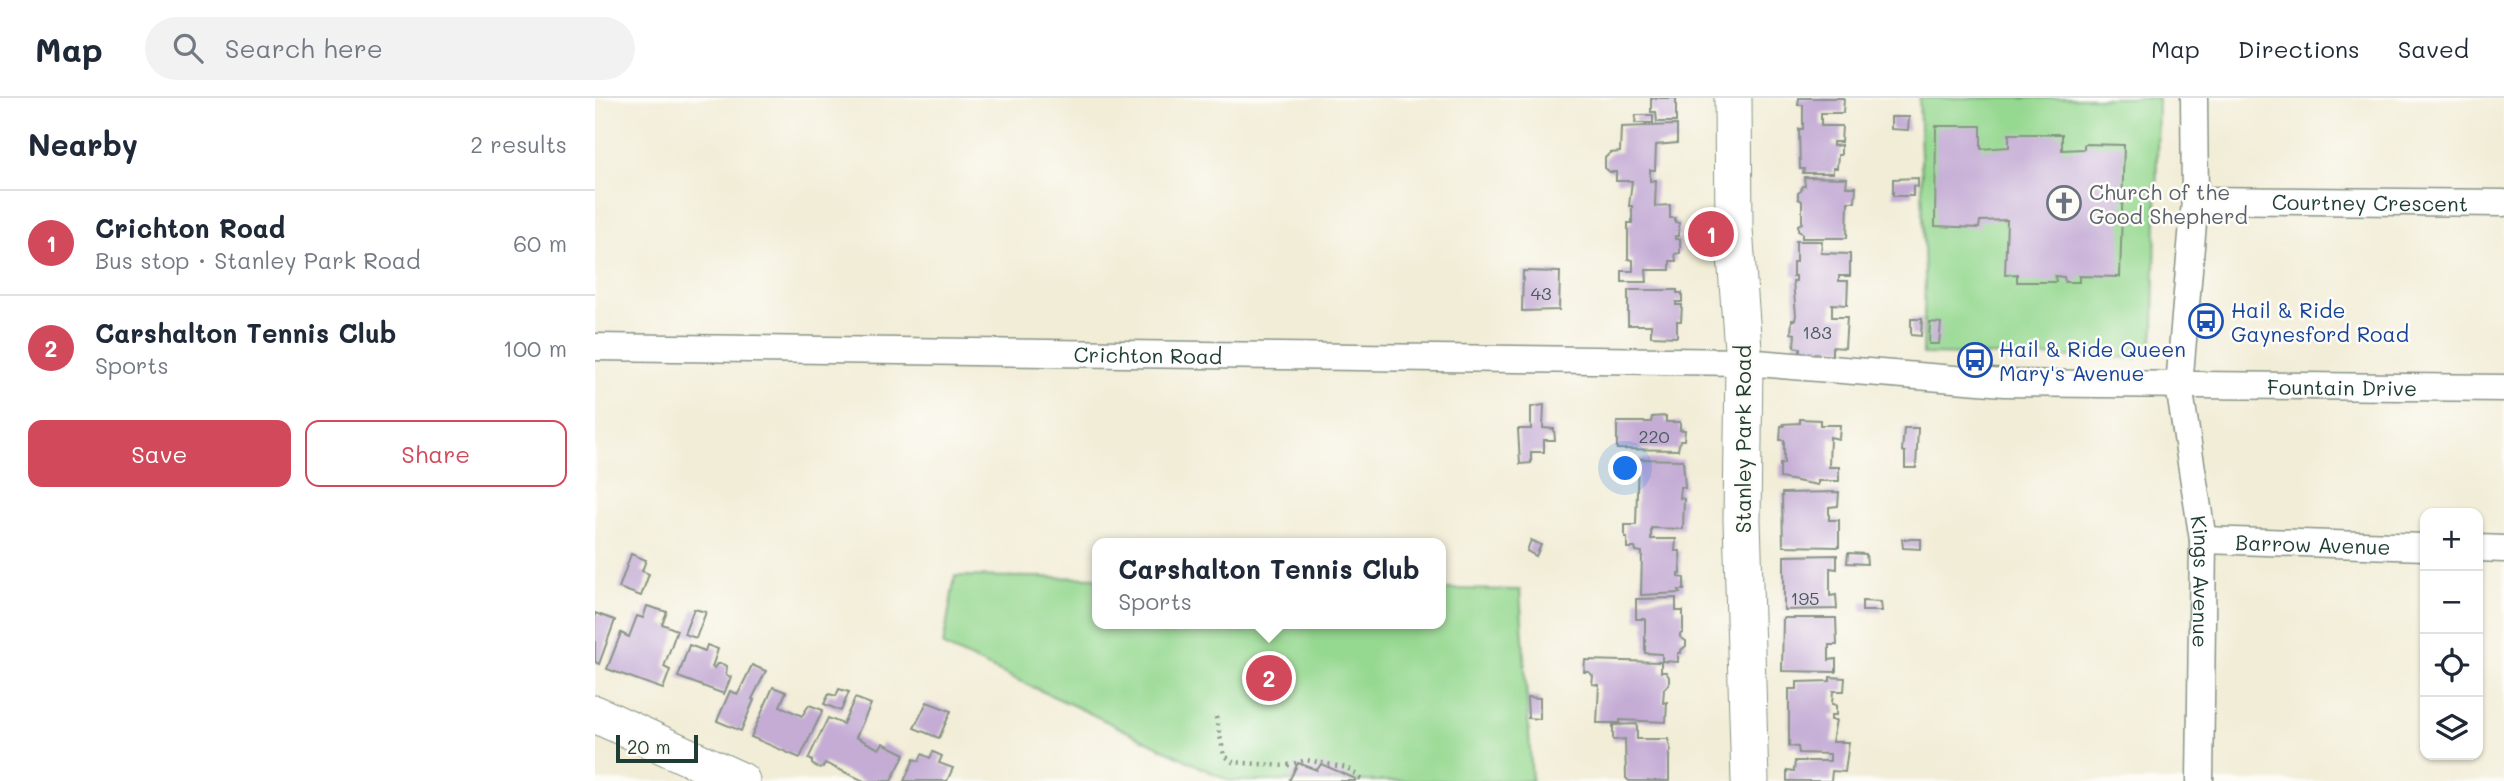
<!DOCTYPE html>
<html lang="en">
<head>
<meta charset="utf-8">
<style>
	body { margin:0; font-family:Mali,sans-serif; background:#f2f2f3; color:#1f2937 }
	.controls { position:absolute; right:21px; bottom:21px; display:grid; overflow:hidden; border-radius:14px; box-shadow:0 2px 5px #0004 }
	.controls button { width:63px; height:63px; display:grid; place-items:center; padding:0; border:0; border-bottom:2px solid #e0e1e3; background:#fff; color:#1f2937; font:35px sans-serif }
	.scale { position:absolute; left:21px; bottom:18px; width:82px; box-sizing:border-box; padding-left:7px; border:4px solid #1f3d34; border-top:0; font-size:19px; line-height:24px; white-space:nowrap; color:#1f3d34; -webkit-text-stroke:5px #fdfcf7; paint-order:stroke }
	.you { position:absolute; left:1031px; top:371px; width:24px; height:24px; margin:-18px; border:5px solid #fff; border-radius:50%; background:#1a73e8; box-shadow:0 0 0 10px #1a73e833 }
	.badge { display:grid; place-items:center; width:46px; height:46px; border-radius:50%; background:#d1495b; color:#fff; font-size:23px; font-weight:700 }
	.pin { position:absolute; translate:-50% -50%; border:4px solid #fff; box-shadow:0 2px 7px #0006 }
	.popup { position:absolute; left:497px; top:440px; width:354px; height:91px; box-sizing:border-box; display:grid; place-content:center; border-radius:14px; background:#fff; filter:drop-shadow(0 2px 5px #0005); font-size:23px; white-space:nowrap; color:#747a83 }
	.popup b { font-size:26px; color:#1f2937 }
	.popup::after { content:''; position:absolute; left:50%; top:100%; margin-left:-14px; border:14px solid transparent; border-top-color:#fff }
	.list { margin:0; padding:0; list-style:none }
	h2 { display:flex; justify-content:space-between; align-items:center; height:91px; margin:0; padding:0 28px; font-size:30px }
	h2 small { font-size:23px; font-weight:400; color:#747a83 }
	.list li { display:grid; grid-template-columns:46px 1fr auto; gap:21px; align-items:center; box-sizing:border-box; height:105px; padding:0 28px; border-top:2px solid #e0e1e3 }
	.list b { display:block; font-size:26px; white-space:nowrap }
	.list p { margin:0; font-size:23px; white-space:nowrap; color:#747a83 }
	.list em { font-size:23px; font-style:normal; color:#747a83 }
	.actions { display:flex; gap:14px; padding:21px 28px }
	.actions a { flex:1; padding:16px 0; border:2px solid #d1495b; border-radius:14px; text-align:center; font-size:24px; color:#d1495b }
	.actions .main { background:#d1495b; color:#fff }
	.icon { flex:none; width:38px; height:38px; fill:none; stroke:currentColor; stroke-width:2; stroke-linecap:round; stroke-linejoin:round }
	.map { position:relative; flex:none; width:1909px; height:683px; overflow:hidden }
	header { display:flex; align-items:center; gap:42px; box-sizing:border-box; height:98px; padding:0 35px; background:#fff; border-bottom:2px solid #e0e1e3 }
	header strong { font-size:33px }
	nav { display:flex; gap:38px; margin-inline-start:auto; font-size:24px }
	.search { width:490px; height:63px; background:#f2f2f3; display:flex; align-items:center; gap:18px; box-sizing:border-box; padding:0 24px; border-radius:38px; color:#747a83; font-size:26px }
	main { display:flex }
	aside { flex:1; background:#fff }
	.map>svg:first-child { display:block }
</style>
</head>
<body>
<header>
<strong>Map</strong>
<div class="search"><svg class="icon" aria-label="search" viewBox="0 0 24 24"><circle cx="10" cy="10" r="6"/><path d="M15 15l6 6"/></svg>Search here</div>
<nav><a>Map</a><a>Directions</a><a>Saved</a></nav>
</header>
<main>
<aside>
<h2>Nearby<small>2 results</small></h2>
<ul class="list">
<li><span class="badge">1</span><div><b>Crichton Road</b><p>Bus stop · Stanley Park Road</p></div><em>60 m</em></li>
<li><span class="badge">2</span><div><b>Carshalton Tennis Club</b><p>Sports</p></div><em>100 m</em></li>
</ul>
<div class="actions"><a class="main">Save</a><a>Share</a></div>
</aside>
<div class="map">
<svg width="1909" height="683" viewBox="0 0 1909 683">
	<rect width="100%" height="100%" fill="#fdfcf7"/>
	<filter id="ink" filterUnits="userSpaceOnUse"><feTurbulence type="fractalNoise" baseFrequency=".0143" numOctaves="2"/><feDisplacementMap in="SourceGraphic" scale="14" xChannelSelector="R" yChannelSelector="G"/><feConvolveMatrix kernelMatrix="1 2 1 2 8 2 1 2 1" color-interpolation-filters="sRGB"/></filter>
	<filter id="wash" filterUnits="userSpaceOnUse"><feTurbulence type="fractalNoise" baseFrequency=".00686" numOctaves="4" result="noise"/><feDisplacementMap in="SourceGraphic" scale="28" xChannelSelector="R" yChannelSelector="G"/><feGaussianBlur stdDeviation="1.57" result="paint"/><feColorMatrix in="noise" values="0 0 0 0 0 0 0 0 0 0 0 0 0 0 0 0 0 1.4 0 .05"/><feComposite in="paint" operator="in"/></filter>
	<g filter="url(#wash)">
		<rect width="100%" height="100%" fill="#f2edd7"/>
		<g fill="#95d890" stroke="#5a8a62" stroke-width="2">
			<path d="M1324 0H1563L1559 232C1557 246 1555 256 1540 260L1328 256 1330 180Z"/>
			<path d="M360 478 502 480 503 526H846V491L925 492 937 683H634L488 612 348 548Z"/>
		</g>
		<g id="blocks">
			<g fill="#c4acd5">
				<path d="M1056 0H1081V24H1062L1061 14H1056Z"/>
				<path d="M1204 0H1249L1248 15H1226V28H1247L1246 44H1238V48L1246 47V57H1243L1242 70H1238V75H1208L1209 71H1205L1204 31H1208V7H1203Z"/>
				<path d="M1041 17H1058V25H1040Z"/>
				<path d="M1296 19H1314L1313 32 1296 31Z"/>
				<path d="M1082 27V45L1061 47 1060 72H1055V83L1061 82 1060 108 1075 107V120H1080V124L1084 125V138H1080V141H1085V155L1080 156 1081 163H1075V172H1051L1052 184H1027V173H1038V162L1033 161V125H1037V108H1034L1037 83H1021V74H1015L1010 70V60L1015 55 1025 54 1026 29Z"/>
				<path d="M1341 28H1386V51L1414 49V36H1467V52L1489 51V46L1529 47 1525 179 1484 178V184H1470L1469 179 1460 178 1461 184H1422V176L1410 177 1412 122 1385 123 1384 130 1340 128Z"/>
				<path d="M1209 79 1252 80 1251 89H1261L1260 104H1253L1252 140H1207V135L1203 133V127L1207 125V103L1203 101V95L1206 93 1207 88H1210Z"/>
				<path d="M1323 80V89L1318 88V98H1298V81Z"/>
				<path d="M1201 143H1227L1226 155 1255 156V178H1244V183H1253L1252 207 1237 206V219H1252L1250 250 1237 249V258L1205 257V250L1199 249 1200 236 1196 235 1197 222H1200L1201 217 1198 183H1201V178H1198V164H1201Z"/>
				<path d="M928 173 965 174 964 212 927 213Z"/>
				<path d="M1033 192H1082V195H1087V204H1081V207H1087L1086 223H1082V239L1056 238V227H1033Z"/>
				<path d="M1316 221H1327L1326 238 1316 237Z"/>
				<path d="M1335 224 1346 225 1344 246H1334Z"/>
				<path d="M949 307 948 330 959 331 960 342H949V354H936V365L925 366 923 331H936V309Z"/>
				<path d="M1071 318V324H1085V332H1090L1089 342H1085L1083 352 1022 351V324H1056L1057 319Z"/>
				<path d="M1205 321 1225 322V327H1245L1244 341 1235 339 1234 369H1244V383H1223V387L1185 380V366H1189V342H1185L1186 328H1189L1188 326 1205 325Z"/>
				<path d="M1309 330H1323L1321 370H1310V354L1307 353Z"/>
				<path d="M1043 361 1088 362 1090 390 1086 389 1085 400 1089 401 1088 431 1056 430V441H1081L1080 453H1085L1086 476H1084V479L1089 480V492H1084L1085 495 1046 497 1047 454 1041 453 1040 450H1032V440H1030V427H1041Z"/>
				<path d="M1244 394 1243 408 1234 409V422H1244V449L1188 448 1187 395Z"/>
				<path d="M1307 441H1326V451L1308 450Z"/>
				<path d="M936 442 946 447 941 458 932 453Z"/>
				<path d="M1253 455 1271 456 1272 466 1252 465Z"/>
				<path d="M36 456 51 462 47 473 54 476 46 498 24 490Z"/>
				<path d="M1242 457V471L1235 470V498L1241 497 1242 511 1189 512V458Z"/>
				<path d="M1081 500V513H1088V535L1085 536V539L1091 543V548L1086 552V555H1083V564L1067 563V556L1050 555V521H1041V501Z"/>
				<path d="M1267 503 1286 504 1287 513H1267Z"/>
				<path d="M52 508 72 514 67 526 82 532 69 569 75 572 68 591 12 571 26 535 34 539 42 518 48 520Z"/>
				<path d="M99 511 111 514 101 540 89 536Z"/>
				<path d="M0 515 20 522 4 566 0 564Z"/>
				<path d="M1188 520H1241L1242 547H1234V562L1241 561V574L1187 573Z"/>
				<path d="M94 547 110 553 112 547 123 551 117 569 119 570 122 566H127L132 568 131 577 136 579 129 596 83 579Z"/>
				<path d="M990 562 1066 564V574H1071L1074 579V586L1069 591 1068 605 1072 604 1071 624 1025 622V625H1002L1004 587 997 586 998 578 994 574H989Z"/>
				<path d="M157 567 171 573 157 601 159 602 146 633 122 623 135 593 143 596Z"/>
				<path d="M1235 579 1250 580 1249 593H1238L1237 606 1241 607V617H1236V622H1241L1237 644H1254L1250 674 1237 673 1236 683H1192V672L1199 673 1200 663H1235V656L1204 655 1203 649 1194 648V591H1202V584L1235 583Z"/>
				<path d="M178 589 191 594 185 608 207 618 214 607 228 612 205 660 156 639Z"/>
				<path d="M244 591 254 594 246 613 229 606 234 596 241 598Z"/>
				<path d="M932 599 945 600V621L933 620Z"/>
				<path d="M260 600 276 606 261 639 284 651 288 645 310 656 296 683H269L230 665 228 669 224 670 217 666V662L213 661 233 620 248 626Z"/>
				<path d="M332 604 356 613 344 640 319 630Z"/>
				<path d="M1042 626V641H1073L1076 653 1074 656V683H1034L1031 680 1030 641 1018 642V627Z"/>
				<path d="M338 654 347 658 344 665 358 670 352 683H309L319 661 324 663 327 656 335 660Z"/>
				<path d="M703 665 722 672 726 666 761 681 760 683H694Z"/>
			</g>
		</g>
	</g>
	<g filter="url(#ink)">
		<use href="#blocks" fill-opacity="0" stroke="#889586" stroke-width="2"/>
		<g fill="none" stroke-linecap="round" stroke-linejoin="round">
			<g stroke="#889586" stroke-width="29">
				<g id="street">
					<path id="s1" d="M1599 0 1600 102 1584 288 1608 442 1605 683"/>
					<path id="s2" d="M1600 102 1909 105"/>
					<path id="s3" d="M0 249 1149 264 1409 285 1909 290"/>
					<path id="s4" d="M1608 442 1830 449"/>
					<path d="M1883 450 1909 451"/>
				</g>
			</g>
			<g stroke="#889586" stroke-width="39">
				<g id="secondary">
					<path d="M1138 0 1139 131 1149 264 1147 422 1155 683"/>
					<path d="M0 616 146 683"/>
				</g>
			</g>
			<path stroke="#889586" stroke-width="4.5" stroke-dasharray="2 5" stroke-linecap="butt" d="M621 619 629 657 638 664 690 668 711 662 753 670 768 683"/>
			<use href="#street" stroke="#fff" stroke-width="26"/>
			<use href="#secondary" stroke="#fff" stroke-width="37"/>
		</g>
	</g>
	<defs>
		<g id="church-ring" transform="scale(1.75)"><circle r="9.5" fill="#fdfcf7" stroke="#6b7280" stroke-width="1.5"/><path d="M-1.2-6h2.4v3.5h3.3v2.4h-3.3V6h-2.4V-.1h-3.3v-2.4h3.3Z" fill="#6b7280"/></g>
		<g id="bus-ring" transform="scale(1.75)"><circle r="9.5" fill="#fdfcf7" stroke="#1a4fb4" stroke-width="1.5"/><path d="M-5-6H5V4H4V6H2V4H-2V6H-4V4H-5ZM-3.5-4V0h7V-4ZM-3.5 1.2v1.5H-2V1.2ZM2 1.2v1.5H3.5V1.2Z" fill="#1a4fb4"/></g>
	</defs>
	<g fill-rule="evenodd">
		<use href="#church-ring" x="1469" y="105"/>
		<use href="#bus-ring" x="1611" y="223"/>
		<use href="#bus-ring" x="1380" y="262"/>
	</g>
	<g text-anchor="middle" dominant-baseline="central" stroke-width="5" stroke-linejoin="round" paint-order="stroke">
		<g font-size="18" fill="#48595c">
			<text x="946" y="195">43</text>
			<text x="1222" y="234">183</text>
			<text x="1059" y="338">220</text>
			<text x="1210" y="500">195</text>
		</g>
		<g font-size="21" fill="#5b616d" stroke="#fdfcf7" text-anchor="start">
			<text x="1494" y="93">Church of the<tspan x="1494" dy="24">Good Shepherd</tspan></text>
		</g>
		<g font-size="21" fill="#1f3d34" stroke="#fdfcf7">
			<text stroke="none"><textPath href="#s2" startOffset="175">Courtney Crescent</textPath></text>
			<text stroke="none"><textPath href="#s3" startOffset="553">Crichton Road</textPath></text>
			<text stroke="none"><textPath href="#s3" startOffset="1748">Fountain Drive</textPath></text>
			<text transform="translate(1147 341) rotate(-90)">Stanley Park Road</text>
			<text stroke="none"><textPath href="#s4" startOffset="110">Barrow Avenue</textPath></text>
			<text stroke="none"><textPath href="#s1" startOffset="486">Kings Avenue</textPath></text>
		</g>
		<g font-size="21" fill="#164399" stroke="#fdfcf7" text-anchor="start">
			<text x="1636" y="211">Hail &amp; Ride<tspan x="1636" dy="24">Gaynesford Road</tspan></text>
			<text x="1404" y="250">Hail &amp; Ride Queen<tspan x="1404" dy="24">Mary's Avenue</tspan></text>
		</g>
	</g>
</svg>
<div class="controls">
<button>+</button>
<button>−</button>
<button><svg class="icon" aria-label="locate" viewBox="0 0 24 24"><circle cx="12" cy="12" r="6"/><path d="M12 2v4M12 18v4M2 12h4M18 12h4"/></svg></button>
<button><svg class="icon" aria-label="layers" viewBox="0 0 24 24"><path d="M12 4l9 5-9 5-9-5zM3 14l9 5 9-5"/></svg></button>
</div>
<div class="scale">20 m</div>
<div class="you"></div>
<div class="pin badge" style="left:1116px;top:136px">1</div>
<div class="pin badge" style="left:674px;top:580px">2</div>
<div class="popup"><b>Carshalton Tennis Club</b>Sports</div>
</div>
</main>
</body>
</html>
